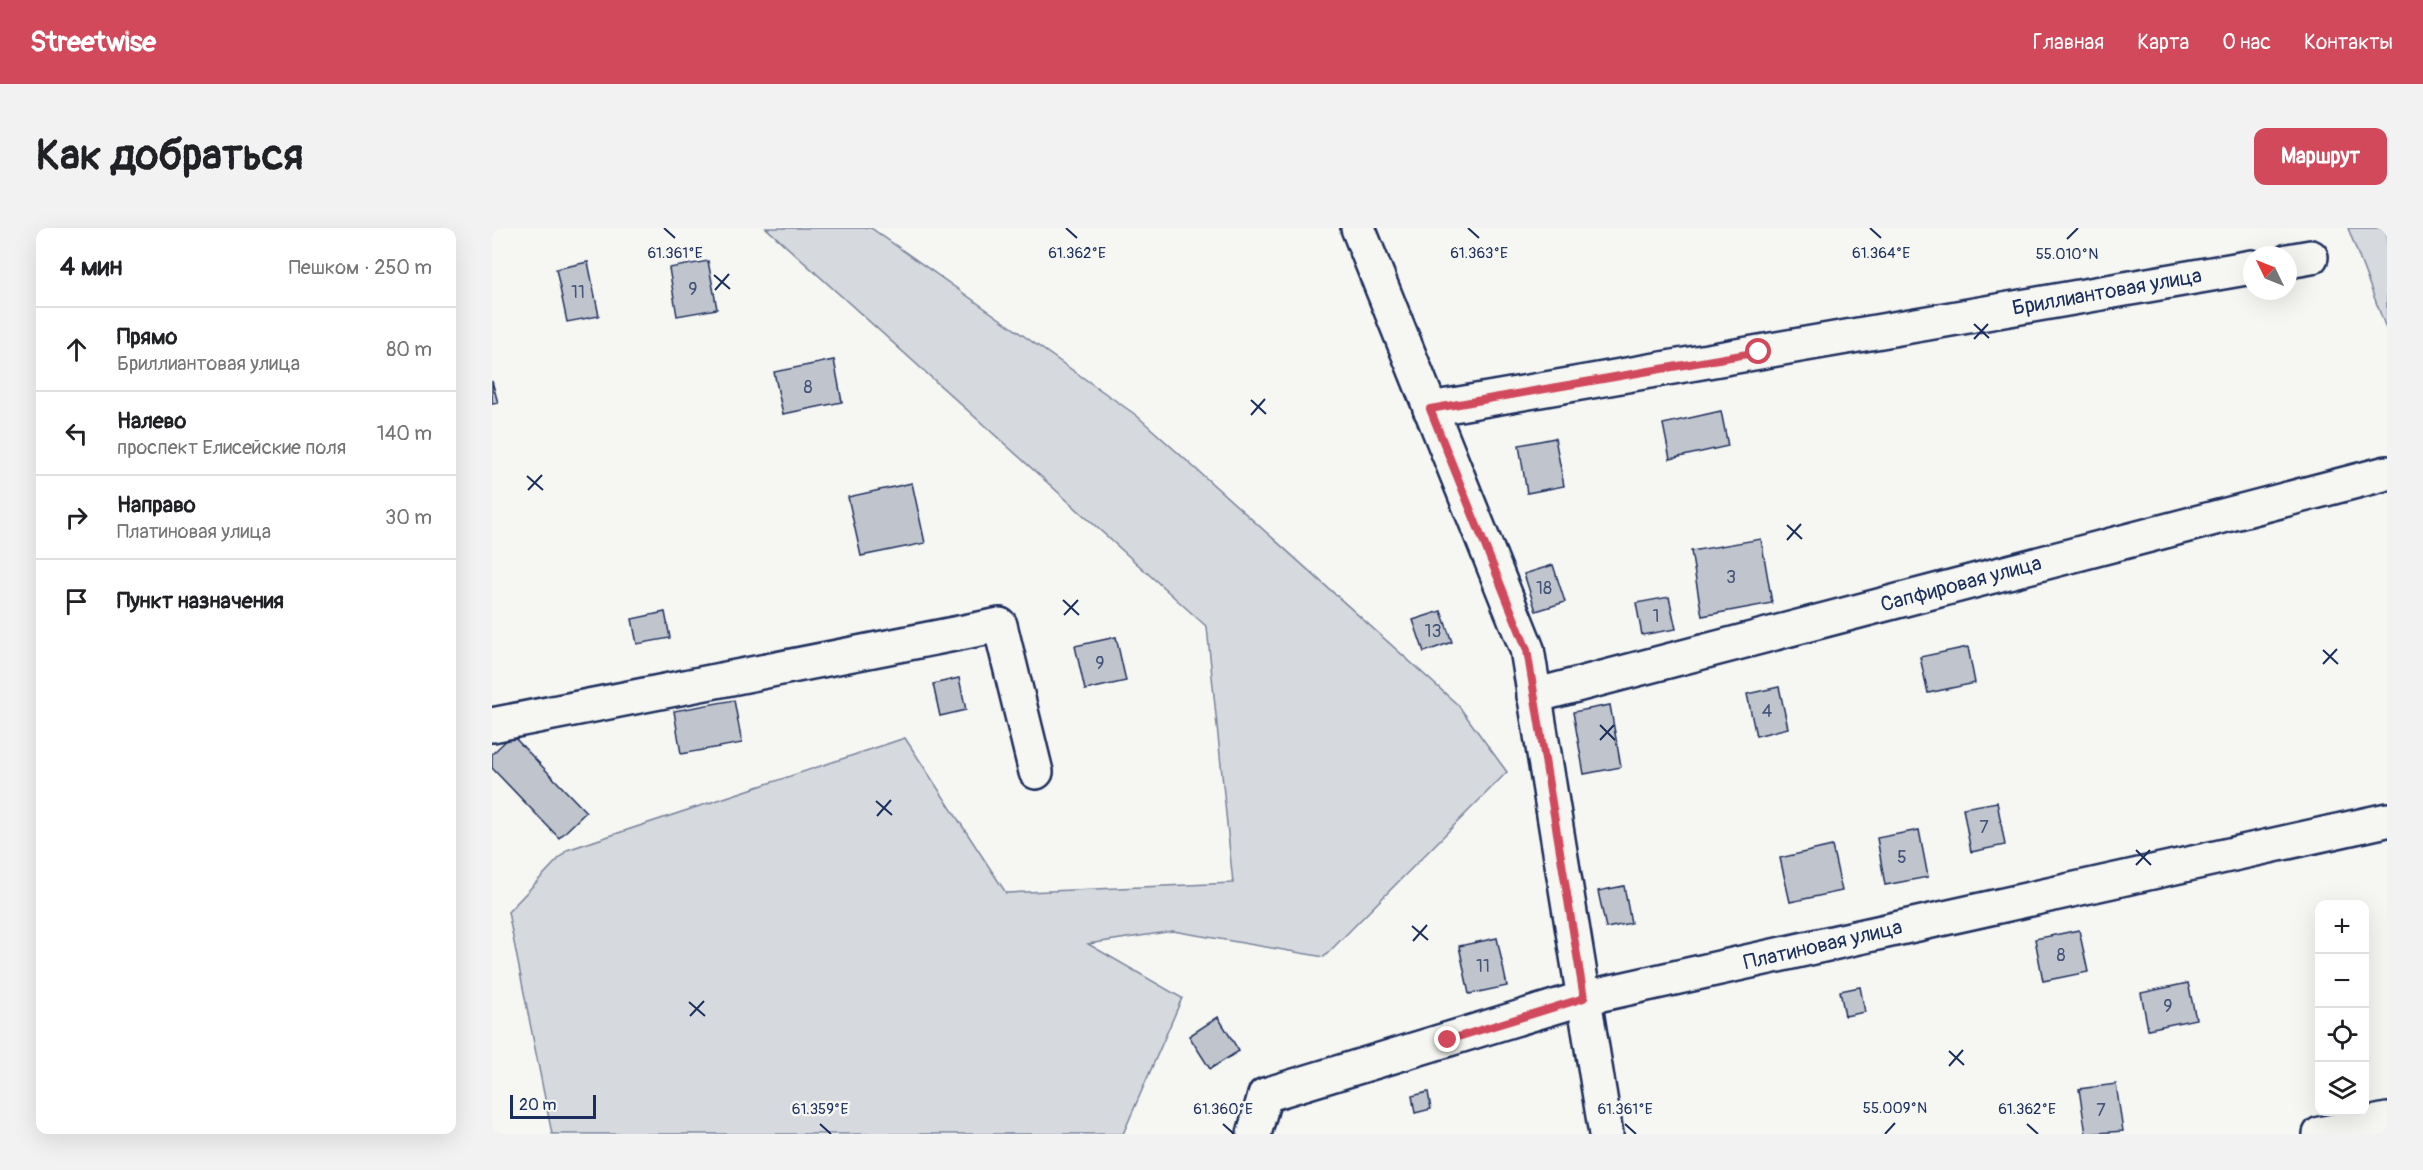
<!DOCTYPE html>
<html lang="ru">
<head>
<meta charset="utf-8">
<style>
	body { margin:0; font-family:Pangolin,sans-serif; background:#f2f2f2; color:#202124 }
	.controls { position:absolute; right:18px; bottom:18px; display:grid; overflow:hidden; border-radius:12px; box-shadow:0 6px 24px #0002 }
	.controls button { width:54px; height:54px; display:grid; place-items:center; padding:0; border:0; border-bottom:2px solid #e0e0e0; background:#fff; color:#202124; font:30px sans-serif }
	.compass { position:absolute; left:1751px; top:18px; width:54px; height:54px; border-radius:50%; background:#fff; box-shadow:0 6px 24px #0002; rotate:313deg }
	.scale { position:absolute; left:18px; bottom:15px; width:86px; box-sizing:border-box; padding-left:6px; border:3px solid #1b2f5e; border-top:0; font-size:16px; line-height:21px; white-space:nowrap; color:#1b2f5e; -webkit-text-stroke:4px #f6f6f2; paint-order:stroke }
	.stop { position:absolute; width:18px; height:18px; margin:-14px; border:4px solid #d1495b; border-radius:50%; background:#fff }
	.stop.end { background:#d1495b; border-color:#fff; box-shadow:0 2px 6px #0008 }
	.list { margin:0; padding:0; list-style:none }
	h2 { display:flex; justify-content:space-between; align-items:center; height:78px; margin:0; padding:0 24px; font-size:26px }
	h2 small { font-size:20px; font-weight:400; color:#757577 }
	.list li { display:grid; grid-template-columns:39px 1fr auto; gap:18px; align-items:center; box-sizing:border-box; height:84px; padding:0 24px; border-top:2px solid #e0e0e0 }
	.list b { display:block; font-size:22px; white-space:nowrap }
	.list p { margin:0; font-size:20px; white-space:nowrap; color:#757577 }
	.list em { font-size:20px; font-style:normal; color:#757577 }
	.icon { flex:none; width:33px; height:33px; fill:none; stroke:currentColor; stroke-width:2; stroke-linecap:round; stroke-linejoin:round }
	.map { position:relative; flex:none; width:1895px; height:906px; overflow:hidden; border-radius:12px }
	header { display:flex; align-items:center; gap:36px; box-sizing:border-box; height:84px; padding:0 30px; background:#d1495b; color:#fff }
	header strong { font-size:28px }
	nav { display:flex; gap:33px; margin-inline-start:auto; font-size:21px }
	.intro { display:flex; align-items:center; justify-content:space-between; box-sizing:border-box; height:144px; padding:0 36px }
	h1 { margin:0; font-size:42px }
	.button { padding:15px 27px; border-radius:12px; background:#d1495b; color:#fff; font-size:21px; font-weight:700 }
	main { display:flex; gap:36px; padding:0 36px }
	aside { flex:1; background:#fff; border-radius:12px; box-shadow:0 6px 24px #0002 }
	.map>svg:first-child { display:block }
</style>
</head>
<body>
<header>
<strong>Streetwise</strong>
<nav><a>Главная</a><a>Карта</a><a>О нас</a><a>Контакты</a></nav>
</header>
<div class="intro"><h1>Как добраться</h1><a class="button">Маршрут</a></div>
<main>
<aside>
<h2>4 мин<small>Пешком · 250 m</small></h2>
<ul class="list">
<li><svg class="icon" aria-label="ahead" viewBox="0 0 24 24"><path d="M12 20V5M6 11l6-6 6 6"/></svg><div><b>Прямо</b><p>Бриллиантовая улица</p></div><em>80 m</em></li>
<li><svg class="icon" aria-label="left" viewBox="0 0 24 24"><path d="M17 20v-9H6M10 6l-5 5 5 5"/></svg><div><b>Налево</b><p>проспект Елисейские поля</p></div><em>140 m</em></li>
<li><svg class="icon" aria-label="right" viewBox="0 0 24 24"><path d="M7 20v-9h11M14 6l5 5-5 5"/></svg><div><b>Направо</b><p>Платиновая улица</p></div><em>30 m</em></li>
<li><svg class="icon" aria-label="arrive" viewBox="0 0 24 24"><path d="M6 21V4h12l-3 4 3 4H6"/></svg><div><b>Пункт назначения</b></div></li>
</ul>
</aside>
<div class="map">
<svg width="1895" height="906" viewBox="0 0 1895 906">
	<rect width="100%" height="100%" fill="#f6f6f2"/>
	<filter id="ink" filterUnits="userSpaceOnUse"><feTurbulence type="fractalNoise" baseFrequency=".0167" numOctaves="2"/><feDisplacementMap in="SourceGraphic" scale="12" xChannelSelector="R" yChannelSelector="G"/><feConvolveMatrix kernelMatrix="1 2 1 2 8 2 1 2 1" color-interpolation-filters="sRGB"/></filter>
	<g filter="url(#ink)">
		<g fill="#d6d9dd" stroke="#78849e" stroke-width="1.5">
			<path d="M274 0H379L644 187 966 477 1015 544 832 729 681 703 596 716 690 770 631 906H60L16 684 75 622 413 510 514 665 741 655 715 399Z"/>
			<path d="M1856 0H1895V103Z"/>
		</g>
		<g fill="#c0c4cd" stroke="#1b2f5e" stroke-width="1.5">
			<path d="M216 33 225 81 185 88 177 40Z"/>
			<path d="M96 34 107 88 75 94 64 41Z"/>
			<path d="M342 132 350 174 291 186 282 144Z"/>
			<path d="M0 153 6 175 0 176Z"/>
			<path d="M1229 183 1236 218 1178 231 1171 196Z"/>
			<path d="M1063 210 1072 258 1035 265 1027 217Z"/>
			<path d="M420 255 433 315 369 328 356 269Z"/>
			<path d="M1269 311 1280 375 1210 388 1199 323Z"/>
			<path d="M1061 337 1073 374 1044 383 1032 346Z"/>
			<path d="M1177 369 1184 401 1150 407 1144 375Z"/>
			<path d="M949 383 960 414 932 424 921 392Z"/>
			<path d="M173 384 178 410 145 416 140 391Z"/>
			<path d="M624 409 634 453 593 462 583 418Z"/>
			<path d="M1476 419 1483 455 1436 465 1428 429Z"/>
			<path d="M467 450 474 482 448 488 441 456Z"/>
			<path d="M1287 459 1296 500 1264 508 1255 466Z"/>
			<path d="M242 472 250 515 189 526 182 483Z"/>
			<path d="M1118 477 1129 539 1092 546 1081 484Z"/>
			<path d="M20 507 94 584 67 610 0 540V526Z"/>
			<path d="M1505 574 1513 617 1479 624 1471 580Z"/>
			<path d="M1427 602 1436 649 1393 657 1385 610Z"/>
			<path d="M1340 618 1350 663 1298 674 1288 630Z"/>
			<path d="M1132 658 1139 695 1114 700 1106 663Z"/>
			<path d="M1587 702 1596 744 1551 753 1543 711Z"/>
			<path d="M1005 710 1015 758 977 766 967 718Z"/>
			<path d="M1696 755 1704 791 1656 801 1649 765Z"/>
			<path d="M1368 759 1373 784 1353 788 1348 763Z"/>
			<path d="M726 789 747 823 718 841 697 808Z"/>
			<path d="M1624 856 1631 903 1594 906 1587 861Z"/>
			<path d="M936 864 939 881 923 885 920 868Z"/>
		</g>
		<g fill="none" stroke-linecap="round" stroke-linejoin="round">
			<g stroke="#1b2f5e" stroke-width="38">
				<g id="minor">
					<path d="M866 0 1035 421 1114 906"/>
					<path d="M1796 33 1819 29"/>
					<path d="M938 181 1760 39"/>
					<path d="M1042 468 1895 245"/>
					<path d="M0 497 508 397 544 544"/>
					<path d="M762 906 773 867 1092 770 1895 592"/>
					<path d="M1828 906 1895 892"/>
				</g>
			</g>
			<use href="#minor" stroke="#f6f6f2" stroke-width="33"/>
		</g>
	</g>
	<g fill="none" stroke-linecap="round" stroke-linejoin="round" filter="url(#ink)">
		<path stroke="#d1495b" stroke-width="8" d="M956 812 1092 770 1035 422 938 181 1267 124"/>
	</g>
	<path fill="none" stroke="#1b2f5e" stroke-width="2" d="M172 0 183 10M574 0 585 10M976 0 987 10M1378 0 1389 10M1575 11 1586 0M222 47 238 61M223 62 237 46M1482 96 1497 110M1482 111 1496 96M759 172 774 186M759 187 773 171M35 248 51 262M36 262 50 247M1295 297 1310 311M1295 312 1309 296M571 372 587 387M572 387 586 372M1831 422 1846 436M1831 436 1845 421M1108 497 1123 512M1108 512 1122 497M384 573 400 587M385 588 399 572M1644 622 1659 637M1644 637 1658 622M920 698 936 712M921 713 935 697M197 774 213 788M198 788 212 773M1457 823 1472 837M1457 838 1471 822M328 896 339 906M731 896 742 906M1133 896 1144 906M1535 896 1546 906M1393 906 1403 895"/>
	<g text-anchor="middle" dominant-baseline="central" stroke-width="5" stroke-linejoin="round" paint-order="stroke">
		<g font-size="18" fill="#44547a">
			<text x="201" y="61">9</text>
			<text x="86" y="64">11</text>
			<text x="316" y="159">8</text>
			<text x="1239" y="349">3</text>
			<text x="1052" y="360">18</text>
			<text x="1164" y="388">1</text>
			<text x="941" y="403">13</text>
			<text x="608" y="435">9</text>
			<text x="1275" y="483">4</text>
			<text x="1492" y="599">7</text>
			<text x="1410" y="629">5</text>
			<text x="1569" y="727">8</text>
			<text x="991" y="738">11</text>
			<text x="1676" y="778">9</text>
			<text x="1609" y="882">7</text>
		</g>
		<g font-size="21" fill="#1b2f5e" stroke="#f6f6f2">
			<text transform="translate(1615 64) rotate(-10)">Бриллиантовая улица</text>
			<text transform="translate(1469 356) rotate(-15)">Сапфировая улица</text>
			<text transform="translate(1331 717) rotate(-13)">Платиновая улица</text>
		</g>
	</g>
	<g font-size="15" text-anchor="middle" fill="#1b2f5e" stroke="#f6f6f2" stroke-width="5" stroke-linejoin="round" paint-order="stroke">
		<text x="183" y="30">61.361°E</text>
		<text x="585" y="30">61.362°E</text>
		<text x="987" y="30">61.363°E</text>
		<text x="1389" y="30">61.364°E</text>
		<text x="1575" y="31">55.010°N</text>
		<text x="1403" y="885">55.009°N</text>
		<text x="328" y="886">61.359°E</text>
		<text x="731" y="886">61.360°E</text>
		<text x="1133" y="886">61.361°E</text>
		<text x="1535" y="886">61.362°E</text>
	</g>
</svg>
<div class="controls">
<button>+</button>
<button>−</button>
<button><svg class="icon" aria-label="locate" viewBox="0 0 24 24"><circle cx="12" cy="12" r="6"/><path d="M12 2v4M12 18v4M2 12h4M18 12h4"/></svg></button>
<button><svg class="icon" aria-label="layers" viewBox="0 0 24 24"><path d="M12 4l9 5-9 5-9-5zM3 14l9 5 9-5"/></svg></button>
</div>
<svg class="compass" viewBox="-18 -18 36 36"><path d="M0-13l5 13h-10z" fill="#e53935"/><path d="M0 13l5-13h-10z" fill="#757577"/></svg>
<div class="scale">20 m</div>
<div class="stop" style="left:1267px;top:124px"></div>
<div class="stop end" style="left:956px;top:812px"></div>
</div>
</main>
</body>
</html>
